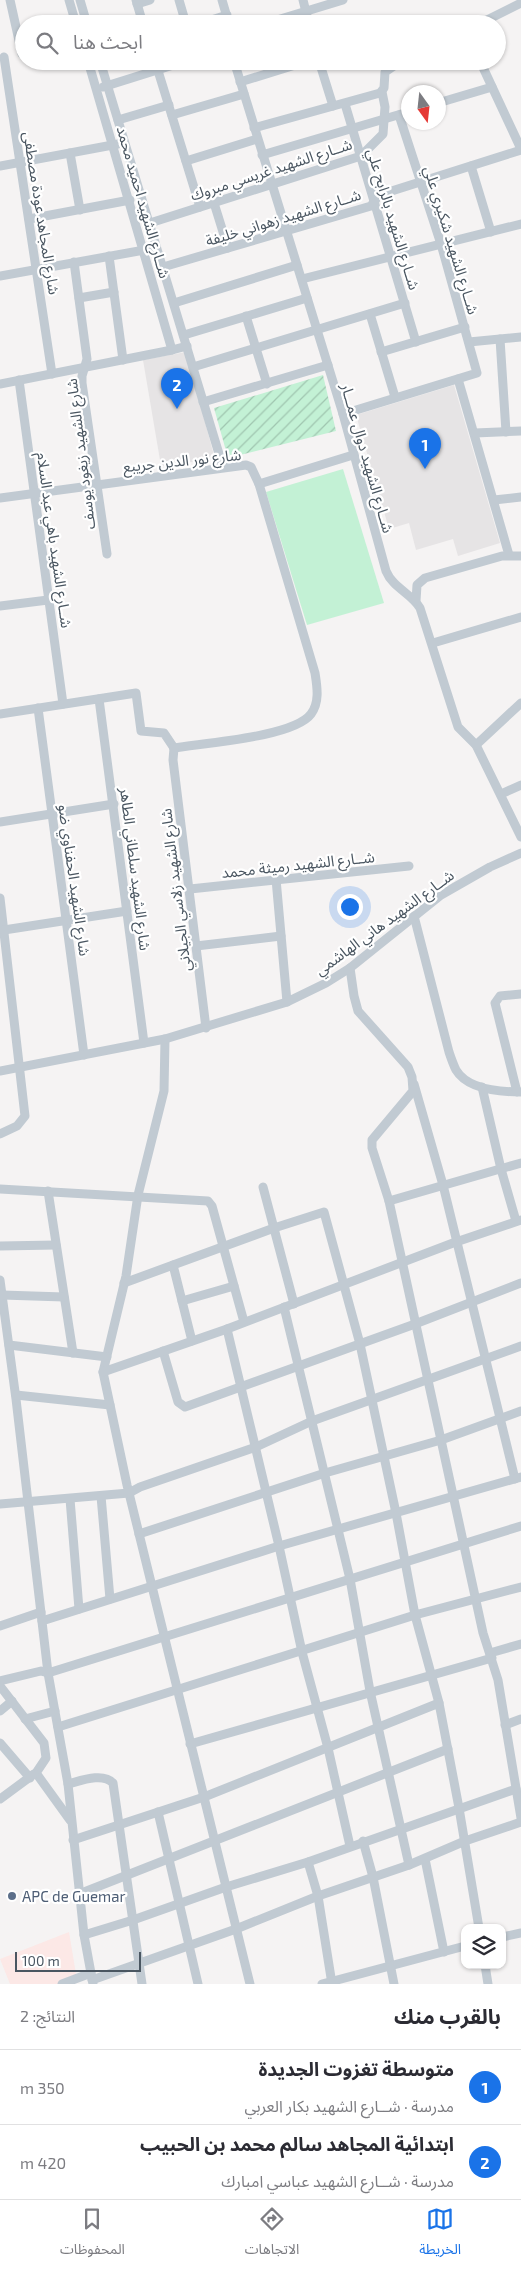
<!DOCTYPE html>
<html lang="ar">
<head>
<meta charset="utf-8">
<style>
	body { margin:0; font-family:"Exo 2","Noto Sans Arabic",sans-serif; background:#f7f7f7; color:#2b2b33; direction:rtl }
	.controls { position:absolute; right:15px; bottom:15px; display:grid; overflow:hidden; border-radius:10px; box-shadow:0 1px 4px #0004 }
	.controls button { width:45px; height:45px; display:grid; place-items:center; padding:0; border:0; border-bottom:1px solid #e1e1e2; background:#fff; color:#2b2b33; font:25px sans-serif }
	.compass { position:absolute; left:401px; top:85px; width:45px; height:45px; border-radius:50%; background:#fff; box-shadow:0 1px 4px #0004; rotate:165deg }
	.scale { position:absolute; left:15px; bottom:12px; width:126px; box-sizing:border-box; padding-left:5px; border:2px solid #4a5661; border-top:0; font-size:14px; line-height:18px; white-space:nowrap; color:#4a5661; -webkit-text-stroke:4px #fff; paint-order:stroke }
	.you { position:absolute; left:349px; top:906px; width:18px; height:18px; margin:-12px; border:4px solid #fff; border-radius:50%; background:#1a73e8; box-shadow:0 0 0 8px #1a73e833 }
	.badge { display:grid; place-items:center; width:32px; height:32px; border-radius:50%; background:#1a73e8; color:#fff; font-size:16px; font-weight:700 }
	.pin { position:absolute; translate:-50% -41px; filter:drop-shadow(0 1px 2px #0008) }
	.pin::after { content:''; position:absolute; top:26px; width:18px; height:15px; background:inherit; clip-path:polygon(0 0,100% 0,50% 100%) }
	.list { margin:0; padding:0; list-style:none }
	h2 { display:flex; justify-content:space-between; align-items:center; height:65px; margin:0; padding:0 20px; font-size:21px }
	h2 small { font-size:16px; font-weight:400; color:#7c7c81 }
	.list li { display:grid; grid-template-columns:32px 1fr auto; gap:15px; align-items:center; box-sizing:border-box; height:75px; padding:0 20px; border-top:1px solid #e1e1e2 }
	.list b { display:block; font-size:19px; white-space:nowrap }
	.list p { margin:0; font-size:16px; white-space:nowrap; color:#7c7c81 }
	.list em { font-size:16px; font-style:normal; color:#7c7c81 }
	.icon { flex:none; width:28px; height:28px; fill:none; stroke:currentColor; stroke-width:2; stroke-linecap:round; stroke-linejoin:round }
	.map { position:relative; flex:none; width:521px; height:1984px; overflow:hidden; direction:ltr }
	.search { position:absolute; background:#fff; box-shadow:0 1px 4px #0004; left:15px; right:15px; top:15px; height:55px; display:flex; align-items:center; gap:12px; box-sizing:border-box; padding:0 18px; border-radius:28px; color:#7c7c81; font-size:19px }
	.sheet { height:215px; background:#fff }
	nav { display:flex; justify-content:space-around; align-items:center; box-sizing:border-box; height:70px; border-top:1px solid #e1e1e2; background:#fff; font-size:14px; color:#7c7c81 }
	nav a { display:grid; justify-items:center; gap:2px }
	nav .on { color:#1a73e8 }
	.map>svg:first-child { display:block }
</style>
</head>
<body>
<div class="map">
<svg width="521" height="1984" viewBox="0 0 521 1984">
	<defs>
		<pattern id="garden-furrows" width="10" height="10" patternUnits="userSpaceOnUse" patternTransform="scale(1.25)"><rect width="10" height="10" fill="#c3f1d5"/><path d="M-1 1l2-2M0 10L10 0M9 11l2-2" fill="none" stroke="#a0c6b0"/></pattern>
	</defs>
	<rect width="100%" height="100%" fill="#f5f3f3"/>
	<g fill="#e6e4e5">
		<path d="M186 352 215 459 161 466 143 360Z"/>
		<path d="M454 385 500 543 458 556 453 539 416 550 409 523 389 529 356 415Z"/>
	</g>
	<path fill="#fce8e6" d="M69 1932 77 1980 66 1984H10L0 1959Z"/>
	<path fill="url(#garden-furrows)" d="M323 375 336 431 228 458 214 408Z"/>
	<path fill="#c3f1d5" d="M343 469 384 603 307 625 266 492Z"/>
	<g fill="none" stroke-linecap="round" stroke-linejoin="round">
		<g stroke="#c1cad2" stroke-width="9">
			<path d="M10 0 22 54"/>
			<path d="M69 0 76 24"/>
			<path d="M80 0 87 24"/>
			<path d="M136 0 143 24"/>
			<path d="M179 0 186 24"/>
			<path d="M222 0 229 24"/>
			<path d="M303 0 309 24"/>
			<path d="M137 4 150 0"/>
			<path d="M199 24 227 15"/>
			<path d="M264 24 343 0"/>
			<path d="M479 24 521 3"/>
			<path d="M4 57 52 374"/>
			<path d="M88 61 172 350"/>
			<path d="M100 61 223 467"/>
			<path d="M155 61 200 207"/>
			<path d="M234 61 343 414 386 571C393 588 411 593 420 608L458 727 476 745 521 837"/>
			<path d="M319 61 333 106"/>
			<path d="M480 61 521 149"/>
			<path d="M240 82 308 61"/>
			<path d="M103 87 186 61"/>
			<path d="M438 103 492 87"/>
			<path d="M345 104 416 342"/>
			<path d="M172 115 244 94"/>
			<path d="M118 120 169 105"/>
			<path d="M254 128 380 93 384 88 385 72 401 61"/>
			<path d="M70 153 80 210"/>
			<path d="M262 155 408 112"/>
			<path d="M186 161 257 139"/>
			<path d="M0 166 118 144"/>
			<path d="M471 166 491 232"/>
			<path d="M214 203 228 248"/>
			<path d="M29 219 130 200"/>
			<path d="M150 223 361 156 383 134 385 107 382 92"/>
			<path d="M109 256 123 360"/>
			<path d="M74 262 87 359 82 376V383L107 554"/>
			<path d="M163 267 371 206 379 195 521 150"/>
			<path d="M0 276 150 249"/>
			<path d="M302 279 521 224"/>
			<path d="M79 298 114 292"/>
			<path d="M174 303 297 265"/>
			<path d="M370 314 395 397"/>
			<path d="M246 316 267 384"/>
			<path d="M184 335 307 298"/>
			<path d="M500 339 506 432"/>
			<path d="M469 342 521 337"/>
			<path d="M381 352 465 327"/>
			<path d="M193 367 405 303"/>
			<path d="M458 379 509 555"/>
			<path d="M19 380 63 704"/>
			<path d="M0 384 172 350 187 346"/>
			<path d="M203 402 328 365"/>
			<path d="M343 414 477 373 441 244 399 115"/>
			<path d="M475 433 521 431"/>
			<path d="M0 498 246 465 251 467 259 484 353 455"/>
			<path d="M494 500 521 497"/>
			<path d="M416 601 417 585 425 578 502 556H521"/>
			<path d="M0 606 48 600"/>
			<path d="M433 643 521 617"/>
			<path d="M99 699 144 1043"/>
			<path d="M38 708 84 1055"/>
			<path d="M0 714 136 693 141 731 164 733 174 748"/>
			<path d="M476 745 521 703"/>
			<path d="M174 748C204 743 294 737 311 714 320 702 317 686 315 673L259 484"/>
			<path d="M174 748 173 760 206 1028"/>
			<path d="M501 794 521 785"/>
			<path d="M0 822 114 804"/>
			<path d="M276 879 287 1002"/>
			<path d="M190 889 409 866"/>
			<path d="M0 898 25 1116 17 1126 0 1134"/>
			<path d="M414 916 449 1052C451 1058 453 1064 456 1070 468 1090 501 1092 521 1092"/>
			<path d="M4 930 127 911"/>
			<path d="M196 946 281 936"/>
			<path d="M350 968 354 996 358 1011 408 1067 412 1077 413 1091 372 1140V1148L389 1201 483 1633 498 1680 521 1818"/>
			<path d="M165 1039 164 1091 138 1195 126 1276 103 1372 127 1485 250 1984"/>
			<path d="M0 1071 165 1039 287 1002 326 983 350 968 441 895 490 867 521 853"/>
			<path d="M414 1084 443 1185 515 1479"/>
			<path d="M482 1087 501 1169 516 1221"/>
			<path d="M517 1092 495 1003 500 996 521 994"/>
			<path d="M263 1187 294 1304"/>
			<path d="M0 1189 208 1201 212 1206 244 1322"/>
			<path d="M48 1191 73 1353"/>
			<path d="M389 1201 521 1163"/>
			<path d="M0 1246 56 1245"/>
			<path d="M173 1265 192 1341"/>
			<path d="M0 1280 16 1399 48 1673 68 1784 84 1935 93 1984"/>
			<path d="M124 1283 274 1228 324 1212 360 1344 396 1513 415 1615 521 1587"/>
			<path d="M2 1295 64 1297"/>
			<path d="M182 1301 234 1286"/>
			<path d="M284 1307 350 1579 370 1691 409 1865"/>
			<path d="M227 1329 279 1546 302 1652 328 1748 350 1846"/>
			<path d="M9 1345 107 1357"/>
			<path d="M163 1351 178 1402 185 1407 415 1324 521 1283"/>
			<path d="M103 1372 227 1329 453 1243 521 1220"/>
			<path d="M16 1395 110 1405"/>
			<path d="M101 1496 110 1599"/>
			<path d="M70 1499 79 1609"/>
			<path d="M0 1504 129 1493 140 1487 256 1447 312 1421 521 1346"/>
			<path d="M139 1534 325 1473 441 1440 521 1411"/>
			<path d="M42 1621 279 1546 521 1477"/>
			<path d="M0 1626 41 1612"/>
			<path d="M490 1653 521 1644"/>
			<path d="M0 1681 41 1671 48 1673 521 1526"/>
			<path d="M0 1686 44 1743 46 1758 36 1773 70 1820"/>
			<path d="M0 1711 12 1701"/>
			<path d="M25 1719 55 1711"/>
			<path d="M505 1725 521 1719"/>
			<path d="M58 1727 415 1615 439 1703"/>
			<path d="M0 1743 30 1778"/>
			<path d="M190 1744 492 1658"/>
			<path d="M68 1784C80 1781 103 1772 113 1783L142 1984"/>
			<path d="M0 1799 34 1774"/>
			<path d="M158 1812 198 1984"/>
			<path d="M73 1840 204 1797 439 1703 459 1808 479 1928"/>
			<path d="M363 1841 373 1877 394 1984"/>
			<path d="M425 1859 444 1952"/>
			<path d="M308 1862 318 1896 332 1984"/>
			<path d="M79 1894 448 1749"/>
			<path d="M84 1935 133 1920 226 1887 308 1862 516 1789"/>
			<path d="M502 1937 521 1933"/>
			<path d="M485 1965 488 1984"/>
			<path d="M92 1980 236 1929 318 1896 409 1865 465 1841 521 1822"/>
			<path d="M62 1984 91 1973"/>
			<path d="M322 1984 465 1946"/>
		</g>
	</g>
	<circle fill="#5c6f8a" stroke="#fff" stroke-width="2" cx="12" cy="1896" r="5"/>
	<g text-anchor="middle" dominant-baseline="central" stroke-width="4.5" stroke-linejoin="round" paint-order="stroke">
		<g font-size="15" fill="#4a5661" stroke="#fff">
			<text transform="translate(271 169) rotate(-18)">شــارع الشهيد غريسي مبروك</text>
			<text transform="translate(144 202) rotate(74)">شــارع الشهيد احميد محمد</text>
			<text transform="translate(42 213) rotate(81)">شارع المجاهد عودة مصطفى</text>
			<text transform="translate(283 217) rotate(-17)">شــارع الشهيد زهواني خليفة</text>
			<text transform="translate(394 219) rotate(73)">شــارع الشهيد بالرابح علي</text>
			<text transform="translate(452 240) rotate(73)">شــارع الشهيد شكيري علي</text>
			<text transform="translate(80 454) rotate(-97)">شارع الشهيد زيغود يوسف</text>
			<text transform="translate(368 458) rotate(74)">شــارع الشهيد دوال عمـــار</text>
			<text transform="translate(182 460) rotate(-6)">شارع نور الدين جريبع</text>
			<text transform="translate(55 540) rotate(82)">شــارع الشهيد باهي عبد السلام</text>
			<text transform="translate(298 864) rotate(-6)">شــارع الشهيد رميثة محمد</text>
			<text transform="translate(136 869) rotate(83)">شارع الشهيد سلطاني الطاهر</text>
			<text transform="translate(75 880) rotate(82)">شارع الشهيد الحفناوي ضو</text>
			<text transform="translate(175 890) rotate(-97)">شارع الشهيد زلاسي الجيلاني</text>
			<text transform="translate(384 922) rotate(-36)">شــارع الشهيد هاني الهاشمي</text>
		</g>
		<g font-size="15" fill="#4e5e75" stroke="#fff" text-anchor="start">
			<text x="22" y="1896">APC de Guemar</text>
		</g>
	</g>
</svg>
<div class="controls">
<button><svg class="icon" aria-label="layers" viewBox="0 0 24 24"><path d="M12 4l9 5-9 5-9-5zM3 14l9 5 9-5"/></svg></button>
</div>
<svg class="compass" viewBox="-18 -18 36 36"><path d="M0-13l5 13h-10z" fill="#e53935"/><path d="M0 13l5-13h-10z" fill="#7c7c81"/></svg>
<div class="scale">100 m</div>
<div class="you"></div>
<div class="pin badge" style="left:425px;top:469px">1</div>
<div class="pin badge" style="left:177px;top:409px">2</div>
<div class="search"><svg class="icon" aria-label="search" viewBox="0 0 24 24"><circle cx="10" cy="10" r="6"/><path d="M15 15l6 6"/></svg>ابحث هنا</div>
</div>
<section class="sheet">
<h2>بالقرب منك<small>النتائج: 2</small></h2>
<ul class="list">
<li><span class="badge">1</span><div><b>متوسطة تغزوت الجديدة</b><p>مدرسة · شــارع الشهيد بكار العربي</p></div><em>350 m</em></li>
<li><span class="badge">2</span><div><b>ابتدائية المجاهد سالم محمد بن الحبيب</b><p>مدرسة · شــارع الشهيد عباسي امبارك</p></div><em>420 m</em></li>
</ul>
</section>
<nav>
<a class="on"><svg class="icon" aria-label="map" viewBox="0 0 24 24"><path d="M3 6l6-2 6 2 6-2v14l-6 2-6-2-6 2zM9 4v14M15 6v14"/></svg>الخريطة</a>
<a><svg class="icon" aria-label="directions" viewBox="0 0 24 24"><path d="M12 3l9 9-9 9-9-9zM9 14v-3h6M13 9l2 2-2 2"/></svg>الاتجاهات</a>
<a><svg class="icon" aria-label="saved" viewBox="0 0 24 24"><path d="M7 4h10v16l-5-4-5 4z"/></svg>المحفوظات</a>
</nav>
</body>
</html>
